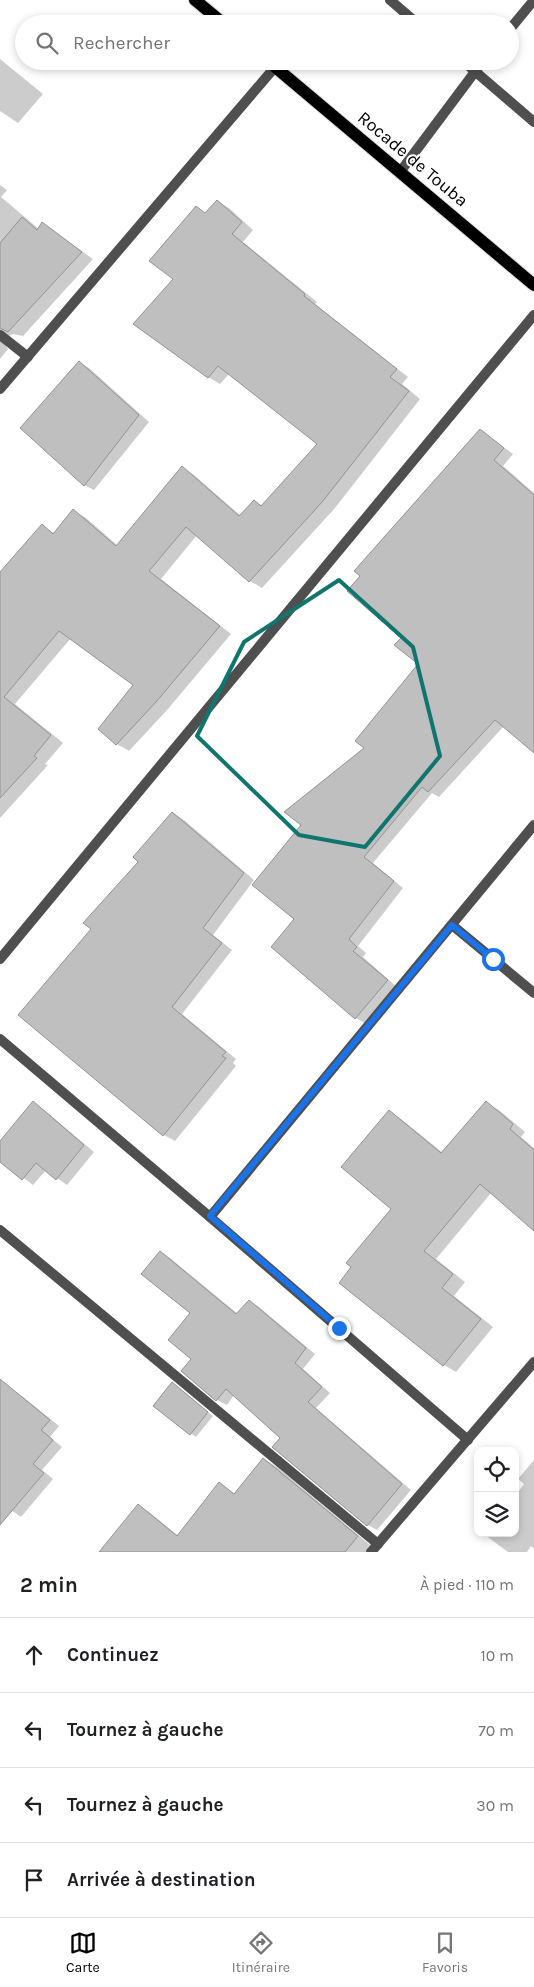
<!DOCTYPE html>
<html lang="fr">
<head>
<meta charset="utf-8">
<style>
	body { margin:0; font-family:Karla,sans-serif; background:#f2f2f2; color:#202124 }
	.controls { position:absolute; right:15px; bottom:15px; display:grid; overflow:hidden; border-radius:10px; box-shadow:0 2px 8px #0003 }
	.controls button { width:45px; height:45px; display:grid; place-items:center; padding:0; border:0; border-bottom:1px solid #e0e0e0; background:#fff; color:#202124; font:25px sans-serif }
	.stop { position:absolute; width:15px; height:15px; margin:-11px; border:4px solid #1a73e8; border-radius:50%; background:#fff }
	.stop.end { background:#1a73e8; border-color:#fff; box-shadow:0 1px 5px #0008 }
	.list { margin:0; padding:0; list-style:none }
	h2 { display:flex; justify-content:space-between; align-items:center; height:65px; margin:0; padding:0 20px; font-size:21px }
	h2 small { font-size:16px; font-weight:400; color:#757577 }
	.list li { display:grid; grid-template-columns:32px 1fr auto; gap:15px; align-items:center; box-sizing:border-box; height:75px; padding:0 20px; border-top:1px solid #e0e0e0 }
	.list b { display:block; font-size:19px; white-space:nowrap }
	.list em { font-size:16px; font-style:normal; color:#757577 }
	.icon { flex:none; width:28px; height:28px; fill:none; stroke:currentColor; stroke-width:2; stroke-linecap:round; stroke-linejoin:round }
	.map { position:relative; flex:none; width:534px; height:1552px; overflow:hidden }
	.search { position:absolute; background:#fff; box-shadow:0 2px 8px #0003; left:15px; right:15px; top:15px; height:55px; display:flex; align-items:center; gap:12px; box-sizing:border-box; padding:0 18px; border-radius:28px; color:#757577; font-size:19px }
	.sheet { height:365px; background:#fff }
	nav { display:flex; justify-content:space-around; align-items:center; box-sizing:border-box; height:70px; border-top:1px solid #e0e0e0; background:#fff; font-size:14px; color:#757577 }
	nav a { display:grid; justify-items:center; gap:2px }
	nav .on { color:#000 }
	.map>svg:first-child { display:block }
</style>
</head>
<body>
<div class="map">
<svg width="534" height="1552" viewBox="0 0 534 1552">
	<rect width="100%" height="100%" fill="#fff"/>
	<g fill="#0003">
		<path d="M0 59 43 94 18 123 0 111Z"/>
		<path d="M0 185 7 190 1 197 39 229 42 223 93 259 23 336 13 334 7 337 5 345 8 349 0 359Z"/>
		<path d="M217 201 229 208 253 230 243 242 317 302 315 304 408 377 402 384 420 399 335 508 262 588 250 581 197 535 161 579 231 634 168 709 129 751 117 744 135 685 71 638 15 704 63 743 45 764 48 765 0 818V574L42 526 55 534 74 511 86 518 117 545 182 468 194 475 241 516 254 501 263 506 319 443 230 373 220 384 208 377 175 279 206 214Z"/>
		<path d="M79 363 89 368 149 422 94 490 84 485Z"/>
		<path d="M480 430 513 454 503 466 534 493V752L504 726 439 797 432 793 373 863 403 888 358 946 366 953 363 957 397 987 366 1024 356 1018 296 919 366 748 420 664 402 638Z"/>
		<path d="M173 813 184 820 254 880 213 935 232 950 182 1014 236 1059 233 1063 236 1066 175 1141 164 1135 92 929Z"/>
		<path d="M33 1103 43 1109 94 1152 67 1185 46 1170 33 1185 0 1160V1143Z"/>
		<path d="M486 1103 499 1110 525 1132 521 1137 534 1148V1229L491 1193 436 1259 465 1282 454 1296 493 1327 456 1372 444 1365 340 1283 393 1209 389 1112 401 1119 443 1153Z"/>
		<path d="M160 1253 170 1258 238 1314 249 1301 259 1307 315 1354 303 1369 330 1393 316 1408 411 1490 377 1530 368 1525 281 1438 234 1395 227 1405 217 1400 183 1371 193 1359 192 1313Z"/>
		<path d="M173 1384 213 1416 196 1437 154 1406Z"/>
		<path d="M0 1388 12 1390 22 1396 59 1426 50 1437 62 1447 42 1470 53 1479 21 1517 0 1502Z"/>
		<path d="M264 1459 277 1467 370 1545 367 1548 370 1550 369 1552H208L219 1484 235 1494Z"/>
		<path d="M534 1460V1549L531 1546 527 1552H508L485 1535 487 1533H515V1496L524 1484 518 1479Z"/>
		<path d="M139 1506 149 1512 197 1551 195 1552H101Z"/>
	</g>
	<g fill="#bfbfbf" stroke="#939393">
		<path d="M217 200 242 222 232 234 305 294 304 296 397 369 390 377 409 391 323 501 249 582 186 527 149 571 220 626 156 702 116 745 98 729 133 685 59 631 4 697 51 735 34 756 37 758 0 798V572L42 524 53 534 73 509 116 546 182 466 239 516 254 500 261 506 317 444 218 366 208 378 133 324 173 279 149 261 196 206 205 213Z"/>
		<path d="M22 217 37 230 42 222 82 252 8 332 0 328V243Z"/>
		<path d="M79 361 139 415 84 486 20 428Z"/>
		<path d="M480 429 504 448 494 460 534 495V753L495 720 428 792 422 787 364 857 394 881 349 939 357 947 353 951 388 980 355 1019 271 947 294 919 252 885 301 825 284 812 364 748 355 741 418 664 394 645 401 638 347 591 360 576 354 571Z"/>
		<path d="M172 812 244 873 203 928 222 943 172 1007 226 1052 222 1056 226 1058 163 1136 18 1015 91 929 83 923 138 862 133 857Z"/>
		<path d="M33 1101 84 1145 56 1180 36 1163 22 1180 0 1162V1141Z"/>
		<path d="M486 1101 513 1124 510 1129 534 1150V1231L480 1184 424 1251 453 1274 442 1288 481 1319 443 1366 339 1283 351 1267 346 1263 391 1209 341 1167 389 1110 441 1153Z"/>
		<path d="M160 1251 236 1314 249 1300 306 1348 295 1363 322 1387 308 1402 402 1484 367 1526 272 1447 280 1438 226 1389 216 1401 181 1371 191 1359 168 1340 190 1313 141 1274Z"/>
		<path d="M0 1379 50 1420 41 1430 53 1440 33 1464 44 1473 0 1525Z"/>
		<path d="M172 1382 208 1412 190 1435 153 1406Z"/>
		<path d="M263 1458 358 1536 345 1552H99L138 1504 177 1536 219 1482 234 1494Z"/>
	</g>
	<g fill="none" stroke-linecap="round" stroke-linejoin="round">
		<g stroke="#dbdbdb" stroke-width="14">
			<g id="primary">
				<path d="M195 0 224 24"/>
				<path d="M268 61 534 285"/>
			</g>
		</g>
		<g stroke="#4f4f4f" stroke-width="10">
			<path d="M390 0 418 24"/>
			<path d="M510 29 534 0"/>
			<path d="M463 61 534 122"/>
			<path d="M400 172 483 61"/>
			<path d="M0 335 28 357"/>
			<path d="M0 389 275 67"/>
			<path d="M452 925 534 993"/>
			<path d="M0 959 534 315"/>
			<path d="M0 1039 210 1217 468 1440"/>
			<path d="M210 1217 534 825"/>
			<path d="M0 1230 378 1544"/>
			<path d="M371 1552 534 1362"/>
		</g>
		<use href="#primary" stroke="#000" stroke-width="12"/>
	</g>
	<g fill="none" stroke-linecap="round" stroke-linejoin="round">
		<path stroke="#1a73e8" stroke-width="6" d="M339 1328 210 1216 452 925 493 959"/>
	</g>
	<path fill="none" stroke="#0f766e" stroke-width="4" stroke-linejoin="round" d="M339 580 413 647 440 756 365 847 299 835 197 736 244 642Z"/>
	<g text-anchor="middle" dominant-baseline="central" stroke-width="4" stroke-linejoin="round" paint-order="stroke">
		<g font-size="18" fill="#000" stroke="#fff">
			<text transform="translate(413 159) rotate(40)">Rocade de Touba</text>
		</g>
	</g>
</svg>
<div class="controls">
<button><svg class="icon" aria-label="locate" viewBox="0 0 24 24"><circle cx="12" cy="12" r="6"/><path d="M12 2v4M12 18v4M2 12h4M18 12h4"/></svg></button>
<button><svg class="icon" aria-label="layers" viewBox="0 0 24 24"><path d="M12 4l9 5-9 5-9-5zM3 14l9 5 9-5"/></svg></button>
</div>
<div class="stop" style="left:493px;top:959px"></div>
<div class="stop end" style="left:339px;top:1328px"></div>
<div class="search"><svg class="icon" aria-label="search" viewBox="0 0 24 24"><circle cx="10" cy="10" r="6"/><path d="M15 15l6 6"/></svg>Rechercher</div>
</div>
<section class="sheet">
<h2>2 min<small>À pied · 110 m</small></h2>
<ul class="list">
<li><svg class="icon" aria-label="ahead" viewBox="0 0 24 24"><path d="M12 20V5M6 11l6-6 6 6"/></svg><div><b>Continuez</b></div><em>10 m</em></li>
<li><svg class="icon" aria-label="left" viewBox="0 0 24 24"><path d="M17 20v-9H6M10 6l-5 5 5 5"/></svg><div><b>Tournez à gauche</b></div><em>70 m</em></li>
<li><svg class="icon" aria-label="left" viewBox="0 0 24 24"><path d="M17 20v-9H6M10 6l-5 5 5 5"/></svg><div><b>Tournez à gauche</b></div><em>30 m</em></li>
<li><svg class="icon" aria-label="arrive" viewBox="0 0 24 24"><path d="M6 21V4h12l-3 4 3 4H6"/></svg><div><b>Arrivée à destination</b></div></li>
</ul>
</section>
<nav>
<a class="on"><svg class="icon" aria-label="map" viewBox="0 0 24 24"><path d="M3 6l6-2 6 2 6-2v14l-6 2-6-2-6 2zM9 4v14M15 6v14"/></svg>Carte</a>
<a><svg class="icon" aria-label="directions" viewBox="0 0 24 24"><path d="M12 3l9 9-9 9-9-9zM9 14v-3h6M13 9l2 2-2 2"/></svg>Itinéraire</a>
<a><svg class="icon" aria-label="saved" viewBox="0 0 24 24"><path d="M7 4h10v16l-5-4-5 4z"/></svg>Favoris</a>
</nav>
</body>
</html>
